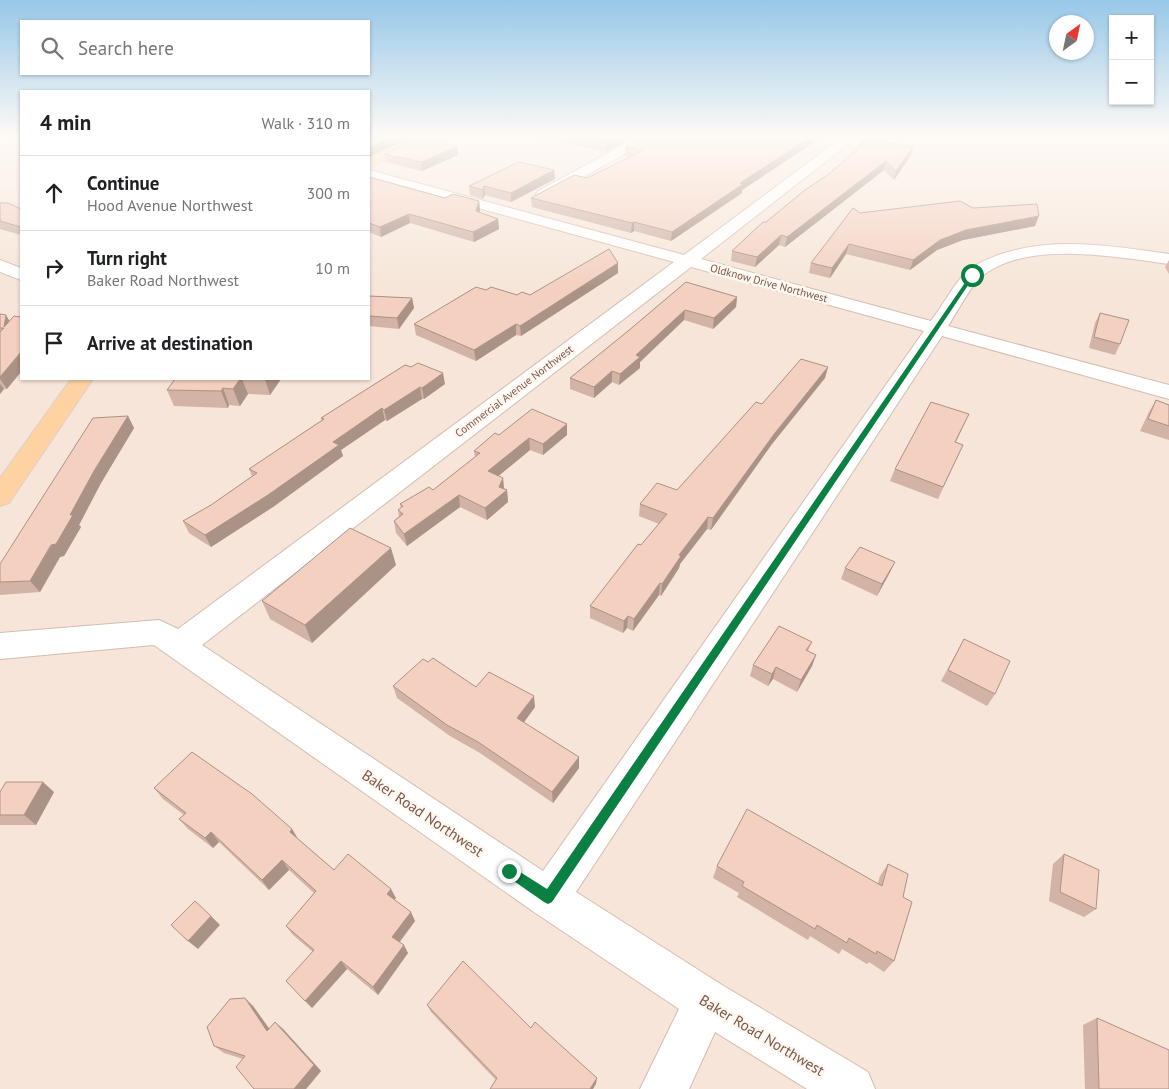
<!DOCTYPE html>
<html lang="en">
<head>
<meta charset="utf-8">
<style>
	body { margin:0; font-family:"PT Sans",sans-serif; background:#f2f2f2; color:#202124 }
	.controls { position:absolute; right:15px; top:15px; display:grid; overflow:hidden; border-radius:0px; box-shadow:0 1px 4px #0004 }
	.controls button { width:45px; height:45px; display:grid; place-items:center; padding:0; border:0; border-bottom:1px solid #e0e0e0; background:#fff; color:#202124; font:25px sans-serif }
	.compass { position:absolute; left:1049px; top:15px; width:45px; height:45px; border-radius:50%; background:#fff; box-shadow:0 1px 4px #0004; rotate:33deg }
	.stop { position:absolute; width:15px; height:15px; margin:-11px; border:4px solid #0b8043; border-radius:50%; background:#fff }
	.stop.end { background:#0b8043; border-color:#fff; box-shadow:0 1px 5px #0008 }
	.list { margin:0; padding:0; list-style:none }
	h2 { display:flex; justify-content:space-between; align-items:center; height:65px; margin:0; padding:0 20px; font-size:21px }
	h2 small { font-size:16px; font-weight:400; color:#757577 }
	.list li { display:grid; grid-template-columns:32px 1fr auto; gap:15px; align-items:center; box-sizing:border-box; height:75px; padding:0 20px; border-top:1px solid #e0e0e0 }
	.list b { display:block; font-size:19px; white-space:nowrap }
	.list p { margin:0; font-size:16px; white-space:nowrap; color:#757577 }
	.list em { font-size:16px; font-style:normal; color:#757577 }
	.icon { flex:none; width:28px; height:28px; fill:none; stroke:currentColor; stroke-width:2; stroke-linecap:round; stroke-linejoin:round }
	.map { position:relative; flex:none; width:1169px; height:1089px; overflow:hidden }
	.search { position:absolute; background:#fff; box-shadow:0 1px 4px #0004; left:20px; top:20px; width:350px; height:55px; display:flex; align-items:center; gap:12px; box-sizing:border-box; padding:0 18px; border-radius:0px; color:#757577; font-size:19px }
	.panel { position:absolute; background:#fff; box-shadow:0 1px 4px #0004; left:20px; top:90px; width:350px; height:290px; border-radius:0px }
	.map>svg:first-child { display:block }
</style>
</head>
<body>
<div class="map">
<svg width="1169" height="1089" viewBox="0 0 1169 1089">
	<rect width="100%" height="100%" fill="#fdf4ea"/>
	<path fill="#f6e5d8" d="M0 137H21V379H369V137H1169V1089H0Z"/>
	<g fill="none" stroke-linecap="round" stroke-linejoin="round">
		<g stroke="#d3bdb1" stroke-width="2">
			<g id="minor">
				<path d="M638 137H654L548 197H538L536 194 538 191Z"/>
				<path d="M843 137H857L701 259 931 321C940 309 957 280 967 271 975 264 988 259 998 255 1054 236 1112 246 1169 254V264C1116 257 1024 239 980 278 970 287 956 314 948 326L1169 385V399L942 336 576 892 722 985 868 1072 875 1089H807L715 1032 689 1089H640L679 1009 534 912 154 645 0 659V633L159 620 178 629 674 262 369 178V170L684 255ZM691 267 924 331 543 871 202 645Z"/>
				<path d="M0 260 21 268V280L0 272Z"/>
			</g>
		</g>
		<g stroke="#dad0cd" stroke-width="2">
			<g id="major">
				<path d="M418 137H435L433 140 369 167V158Z"/>
				<path d="M71 379H93L9 503 0 506V478Z"/>
			</g>
		</g>
		<use href="#minor" fill="#fff" fill-rule="evenodd"/>
		<use href="#major" fill="#fed2a1" fill-rule="evenodd"/>
	</g>
	<g fill="#d2b3a5">
		<path d="M539 137H634L606 152Z"/>
		<path d="M643 137H820L819 139 742 190V193L671 241 634 231 631 233 532 207 531 198 587 178 630 157 625 156V147Z"/>
		<path d="M861 138 913 147 911 155 894 180 884 170 785 247 779 245 755 267 731 261 732 251 766 222 829 174 860 146H859Z"/>
		<path d="M457 147 458 155 422 171 385 162 384 154Z"/>
		<path d="M554 170 555 179 511 202 485 195 483 199 470 195 469 186Z"/>
		<path d="M369 177 445 198 479 201 480 211 479 212 498 219 499 229 474 242 410 223 381 237 369 232Z"/>
		<path d="M0 203 21 209V235L0 229Z"/>
		<path d="M973 208 1035 226 963 240 937 250 910 270 846 254 830 278 809 273 811 263 860 213Z"/>
		<path d="M1169 260V274L1165 267Z"/>
		<path d="M618 263V273L521 336 516 335 476 361 416 335 414 324 486 290 517 295H530Z"/>
		<path d="M686 282 737 297 736 307 713 329 684 320 640 362V368L619 385 612 382 594 398 570 389V378L628 331Z"/>
		<path d="M369 296 412 298 414 308 399 329 369 326Z"/>
		<path d="M1100 313 1120 344 1115 355 1089 348 1095 323Z"/>
		<path d="M0 314 6 315 10 322 7 389H4L0 394Z"/>
		<path d="M405 365 445 384 424 399H422L387 421 385 420 341 450 343 456 273 507 211 547 189 533 183 521 211 505 252 476 249 469 322 420 321 418Z"/>
		<path d="M828 367 825 378 772 444 711 530 707 529 680 564 679 568 661 596 659 595 633 631 627 628 623 633 590 618V606L659 524 639 516 640 504 677 490 762 404Z"/>
		<path d="M175 379H281L270 395 248 394 240 406 229 405 228 408 174 406 167 390Z"/>
		<path d="M1156 400 1169 405V440L1140 431 1149 412Z"/>
		<path d="M969 414 956 442 963 445 938 499 890 481 895 469Z"/>
		<path d="M128 416 134 428 101 483 79 525 81 527 64 556 60 557 40 592 0 595V564Z"/>
		<path d="M567 424V435L543 455 530 450 498 476 503 478 504 488 507 490 508 502 487 520 460 507 407 546 396 533 394 521 399 516 398 510 401 508 400 504 433 490 475 457 474 451 499 435Z"/>
		<path d="M895 562 889 574 877 596 841 579 845 568Z"/>
		<path d="M396 565 312 643 270 619 262 601Z"/>
		<path d="M964 639 995 694 987 706 941 681Z"/>
		<path d="M812 642 808 651 816 655 812 666 797 692 773 679 768 686 750 676 753 665Z"/>
		<path d="M428 662 476 687 535 707 524 722 579 768 553 803 480 753 450 736 397 698 393 686Z"/>
		<path d="M154 788 292 829 298 839 334 870 396 898 394 900 415 921 400 942 408 953 378 995 347 969 312 1008 313 952 293 935 286 926 314 893 289 870 269 890 219 842 213 848 188 829 179 819 184 815 163 799Z"/>
		<path d="M0 792H54L36 825H0Z"/>
		<path d="M1064 854 1096 909 1084 917 1049 901 1053 864Z"/>
		<path d="M888 864 903 897 894 961 884 972 869 962 867 964 842 949 839 954 810 936 808 940 737 897 739 893 713 878 717 866 878 883 880 876Z"/>
		<path d="M427 1005 531 1028 596 1084 496 1080 431 1012Z"/>
		<path d="M253 1006 269 1029 275 1022 283 1029 321 1071 306 1089H254L243 1059 224 1053 214 1046Z"/>
		<path d="M1097 1018 1169 1089H1085L1083 1025Z"/>
	</g>
	<g fill="#ab9286">
		<path d="M393 137H413L369 157V148Z"/>
		<path d="M618 137H634L606 152V143Z"/>
		<path d="M811 137H820L819 139 742 190V193L671 241 672 232 740 183Z"/>
		<path d="M457 147 458 155 422 171 421 162Z"/>
		<path d="M913 147 911 155 894 180 896 171Z"/>
		<path d="M886 161 884 170 785 247 787 237Z"/>
		<path d="M554 170 555 179 511 202V193Z"/>
		<path d="M484 186 485 195 483 199V190Z"/>
		<path d="M479 201 480 211 477 221 476 211Z"/>
		<path d="M409 214 410 223 381 237 380 227Z"/>
		<path d="M1039 216 1035 226 963 240 937 250 910 270 913 260 940 240 966 230Z"/>
		<path d="M498 219 499 229 474 242 473 232Z"/>
		<path d="M634 222V231L631 233 632 223Z"/>
		<path d="M781 235 779 245 755 267 757 257Z"/>
		<path d="M849 244 846 254 830 278 832 268Z"/>
		<path d="M618 263V273L521 336 520 326Z"/>
		<path d="M737 297 736 307 713 329 714 318Z"/>
		<path d="M412 298 414 308 399 329 397 318Z"/>
		<path d="M685 310 684 320 640 362V368L619 385 620 374 636 355Z"/>
		<path d="M6 315 12 326 4 327Z"/>
		<path d="M516 324V335L476 361 474 350Z"/>
		<path d="M21 352V372L7 389 0 379V377Z"/>
		<path d="M828 367 825 378 772 444 711 530 713 518 775 433Z"/>
		<path d="M612 371V382L594 398V387Z"/>
		<path d="M443 373 445 384 424 399 422 388Z"/>
		<path d="M240 379H242L248 394 240 406 233 389Z"/>
		<path d="M265 379H281L270 395Z"/>
		<path d="M0 384 4 389 0 394Z"/>
		<path d="M420 387 422 399 387 421 384 410Z"/>
		<path d="M223 388 229 405 228 408 221 391Z"/>
		<path d="M382 408 385 420 341 450 343 456 273 507 211 547 205 535 333 442Z"/>
		<path d="M128 416 134 428 101 483 79 525 81 527 64 556 60 557 40 592 30 581 70 515 94 471Z"/>
		<path d="M567 424V435L543 455V444Z"/>
		<path d="M529 438 530 450 490 483 488 471Z"/>
		<path d="M503 478 504 490H507L508 502 487 520 485 508 499 487Z"/>
		<path d="M459 495 460 507 407 546 404 534Z"/>
		<path d="M708 517 707 529 680 564 679 568 661 596 662 584 679 555Z"/>
		<path d="M391 548 396 565 312 643 305 625Z"/>
		<path d="M895 562 889 574 877 596 882 584Z"/>
		<path d="M660 583 659 595 633 631 634 619Z"/>
		<path d="M628 616 627 628 623 633 624 621Z"/>
		<path d="M816 655 812 666 797 692 801 680Z"/>
		<path d="M776 667 773 679 768 686 772 674Z"/>
		<path d="M534 696 535 707 519 729 517 718Z"/>
		<path d="M579 757V768L553 803 552 792Z"/>
		<path d="M43 782 54 792 36 825 24 815Z"/>
		<path d="M292 829 298 839 290 832Z"/>
		<path d="M211 832 219 842 213 848 205 838Z"/>
		<path d="M282 860 289 870 269 890 262 880Z"/>
		<path d="M391 889 396 898 392 903 387 894Z"/>
		<path d="M411 912 415 921 397 945 392 937Z"/>
		<path d="M211 916 220 925 198 949 188 941Z"/>
		<path d="M404 945 408 953 378 995 373 987Z"/>
		<path d="M341 961 347 969 312 1008 305 1001Z"/>
		<path d="M245 998 253 1006 276 1038 267 1031Z"/>
		<path d="M275 1022 283 1029 321 1071 306 1089H294Z"/>
		<path d="M597 1078 596 1084 593 1089H590Z"/>
	</g>
	<g fill="#f4d0c0" stroke="#ab9286">
		<path d="M369 137H393L369 148Z"/>
		<path d="M577 137H618L606 143Z"/>
		<path d="M643 137H811L740 183 743 184 672 232 634 222 632 223 531 198 574 175 587 178 642 151 625 147Z"/>
		<path d="M421 138 457 147 421 162 384 154Z"/>
		<path d="M861 138 913 147 896 171 886 161 787 237 781 235 757 257 732 251 763 222H766L805 190 829 174 865 142Z"/>
		<path d="M519 162 554 170 511 193 484 186 483 190 469 186Z"/>
		<path d="M369 177 445 198 453 194 479 201 476 211 498 219 473 232 409 214 380 227 369 223Z"/>
		<path d="M960 201 973 208 1037 204 1039 216 966 230 940 240 913 260 849 244 832 268 811 263 853 208 860 213Z"/>
		<path d="M0 203H8L21 209V227L0 221Z"/>
		<path d="M609 249 618 263 520 326 516 324 474 350 414 324 476 287 486 290 491 287 517 295 522 292 530 295Z"/>
		<path d="M686 282 737 297 714 318 685 310 636 355 640 357 620 374 612 371 594 387 570 378 628 331Z"/>
		<path d="M369 296 412 298 397 318 369 316Z"/>
		<path d="M1100 313 1129 320 1120 344 1094 337Z"/>
		<path d="M0 314 6 315 4 327 14 316 21 317V352L0 377V332L4 328H0Z"/>
		<path d="M801 359 828 367 775 433 713 518 708 517 679 555 681 556 662 584 660 583 634 619 628 616 624 621 590 606 638 544 641 545 667 514 640 504 657 483 677 490 756 402 762 404Z"/>
		<path d="M418 363 443 373 422 388 420 387 384 410 382 408 333 442 339 445 268 495 205 535 183 521 211 505 257 473 249 469 324 419 321 418 405 365 411 367Z"/>
		<path d="M175 379H240L233 389 223 388 221 391 167 390Z"/>
		<path d="M1156 400 1169 405V426L1148 419Z"/>
		<path d="M931 402 969 414 955 442 963 445 943 487 895 469Z"/>
		<path d="M532 409 567 424 543 444 529 438 488 471 503 478 499 487 507 490 485 508 459 495 404 534 394 521 403 514 398 510 403 506 400 504 429 487 433 490 480 453 474 451 495 433 499 435Z"/>
		<path d="M128 416 94 471 70 515H73L56 544 51 545 30 581 0 582V564L93 418Z"/>
		<path d="M350 528 391 548 305 625 262 601Z"/>
		<path d="M860 547 895 562 882 584 845 568Z"/>
		<path d="M779 626 812 642 806 650 816 655 801 680 776 667 772 674 753 665Z"/>
		<path d="M964 639 1010 661 995 694 948 670Z"/>
		<path d="M433 658 476 687 489 672 534 696 517 718 579 757 552 792 478 742 447 725 393 686 423 659 428 662Z"/>
		<path d="M192 752 252 794 292 829 290 832 334 870 348 854 391 889 387 894 411 912 392 937 404 945 373 987 341 961 305 1001 286 981 314 950 286 926 316 891 282 860 262 880 211 832 205 838 179 819 186 813 154 788Z"/>
		<path d="M6 782H43L24 815H0V792Z"/>
		<path d="M747 809 882 886 888 864 908 874 903 897 912 902 894 961 877 951 876 954 849 938 847 943 817 925 815 929 742 886 744 882 717 866Z"/>
		<path d="M1064 854 1099 870 1096 909 1060 892Z"/>
		<path d="M195 901 211 916 188 941 171 925Z"/>
		<path d="M463 961 531 1028 535 1022 597 1078 590 1089H490L497 1078 427 1005Z"/>
		<path d="M245 998 267 1031 275 1022 314 1065 294 1089H254L236 1067 245 1056 214 1046 207 1027 230 999Z"/>
		<path d="M1097 1018 1169 1050V1089H1099Z"/>
	</g>
	<linearGradient id="sky" x2="0" y2="1"><stop stop-color="#97c8e8"/><stop offset="0.47" stop-color="#fefaf6"/><stop offset="1" stop-color="#fefaf6" stop-opacity="0"/></linearGradient>
	<rect width="1169" height="290" fill="url(#sky)"/>
	<path fill="#0b8043" d="M971 274 975 275 552 902 548 904 544 902 505 875 503 871 505 867 509 865 547 889Z"/>
	<g text-anchor="middle" dominant-baseline="central" stroke-width="5" stroke-linejoin="round" paint-order="stroke">
		<g font-size="11" fill="#7a574b" stroke="#fff8f1">
			<text transform="translate(769 283) rotate(15)">Oldknow Drive Northwest</text>
			<text transform="translate(514 391) rotate(-37)">Commercial Avenue Northwest</text>
		</g>
		<g font-size="15" fill="#7a574b" stroke="#fff8f1">
			<text transform="translate(423 813) rotate(34)">Baker Road Northwest</text>
			<text transform="translate(762 1035) rotate(31)">Baker Road Northwest</text>
		</g>
	</g>
</svg>
<div class="controls">
<button>+</button>
<button>−</button>
</div>
<svg class="compass" viewBox="-18 -18 36 36"><path d="M0-13l5 13h-10z" fill="#e53935"/><path d="M0 13l5-13h-10z" fill="#757577"/></svg>
<div class="stop" style="left:972px;top:275px"></div>
<div class="stop end" style="left:509px;top:871px"></div>
<div class="search"><svg class="icon" aria-label="search" viewBox="0 0 24 24"><circle cx="10" cy="10" r="6"/><path d="M15 15l6 6"/></svg>Search here</div>
<section class="panel">
<h2>4 min<small>Walk · 310 m</small></h2>
<ul class="list">
<li><svg class="icon" aria-label="ahead" viewBox="0 0 24 24"><path d="M12 20V5M6 11l6-6 6 6"/></svg><div><b>Continue</b><p>Hood Avenue Northwest</p></div><em>300 m</em></li>
<li><svg class="icon" aria-label="right" viewBox="0 0 24 24"><path d="M7 20v-9h11M14 6l5 5-5 5"/></svg><div><b>Turn right</b><p>Baker Road Northwest</p></div><em>10 m</em></li>
<li><svg class="icon" aria-label="arrive" viewBox="0 0 24 24"><path d="M6 21V4h12l-3 4 3 4H6"/></svg><div><b>Arrive at destination</b></div></li>
</ul>
</section>
</div>
</body>
</html>
